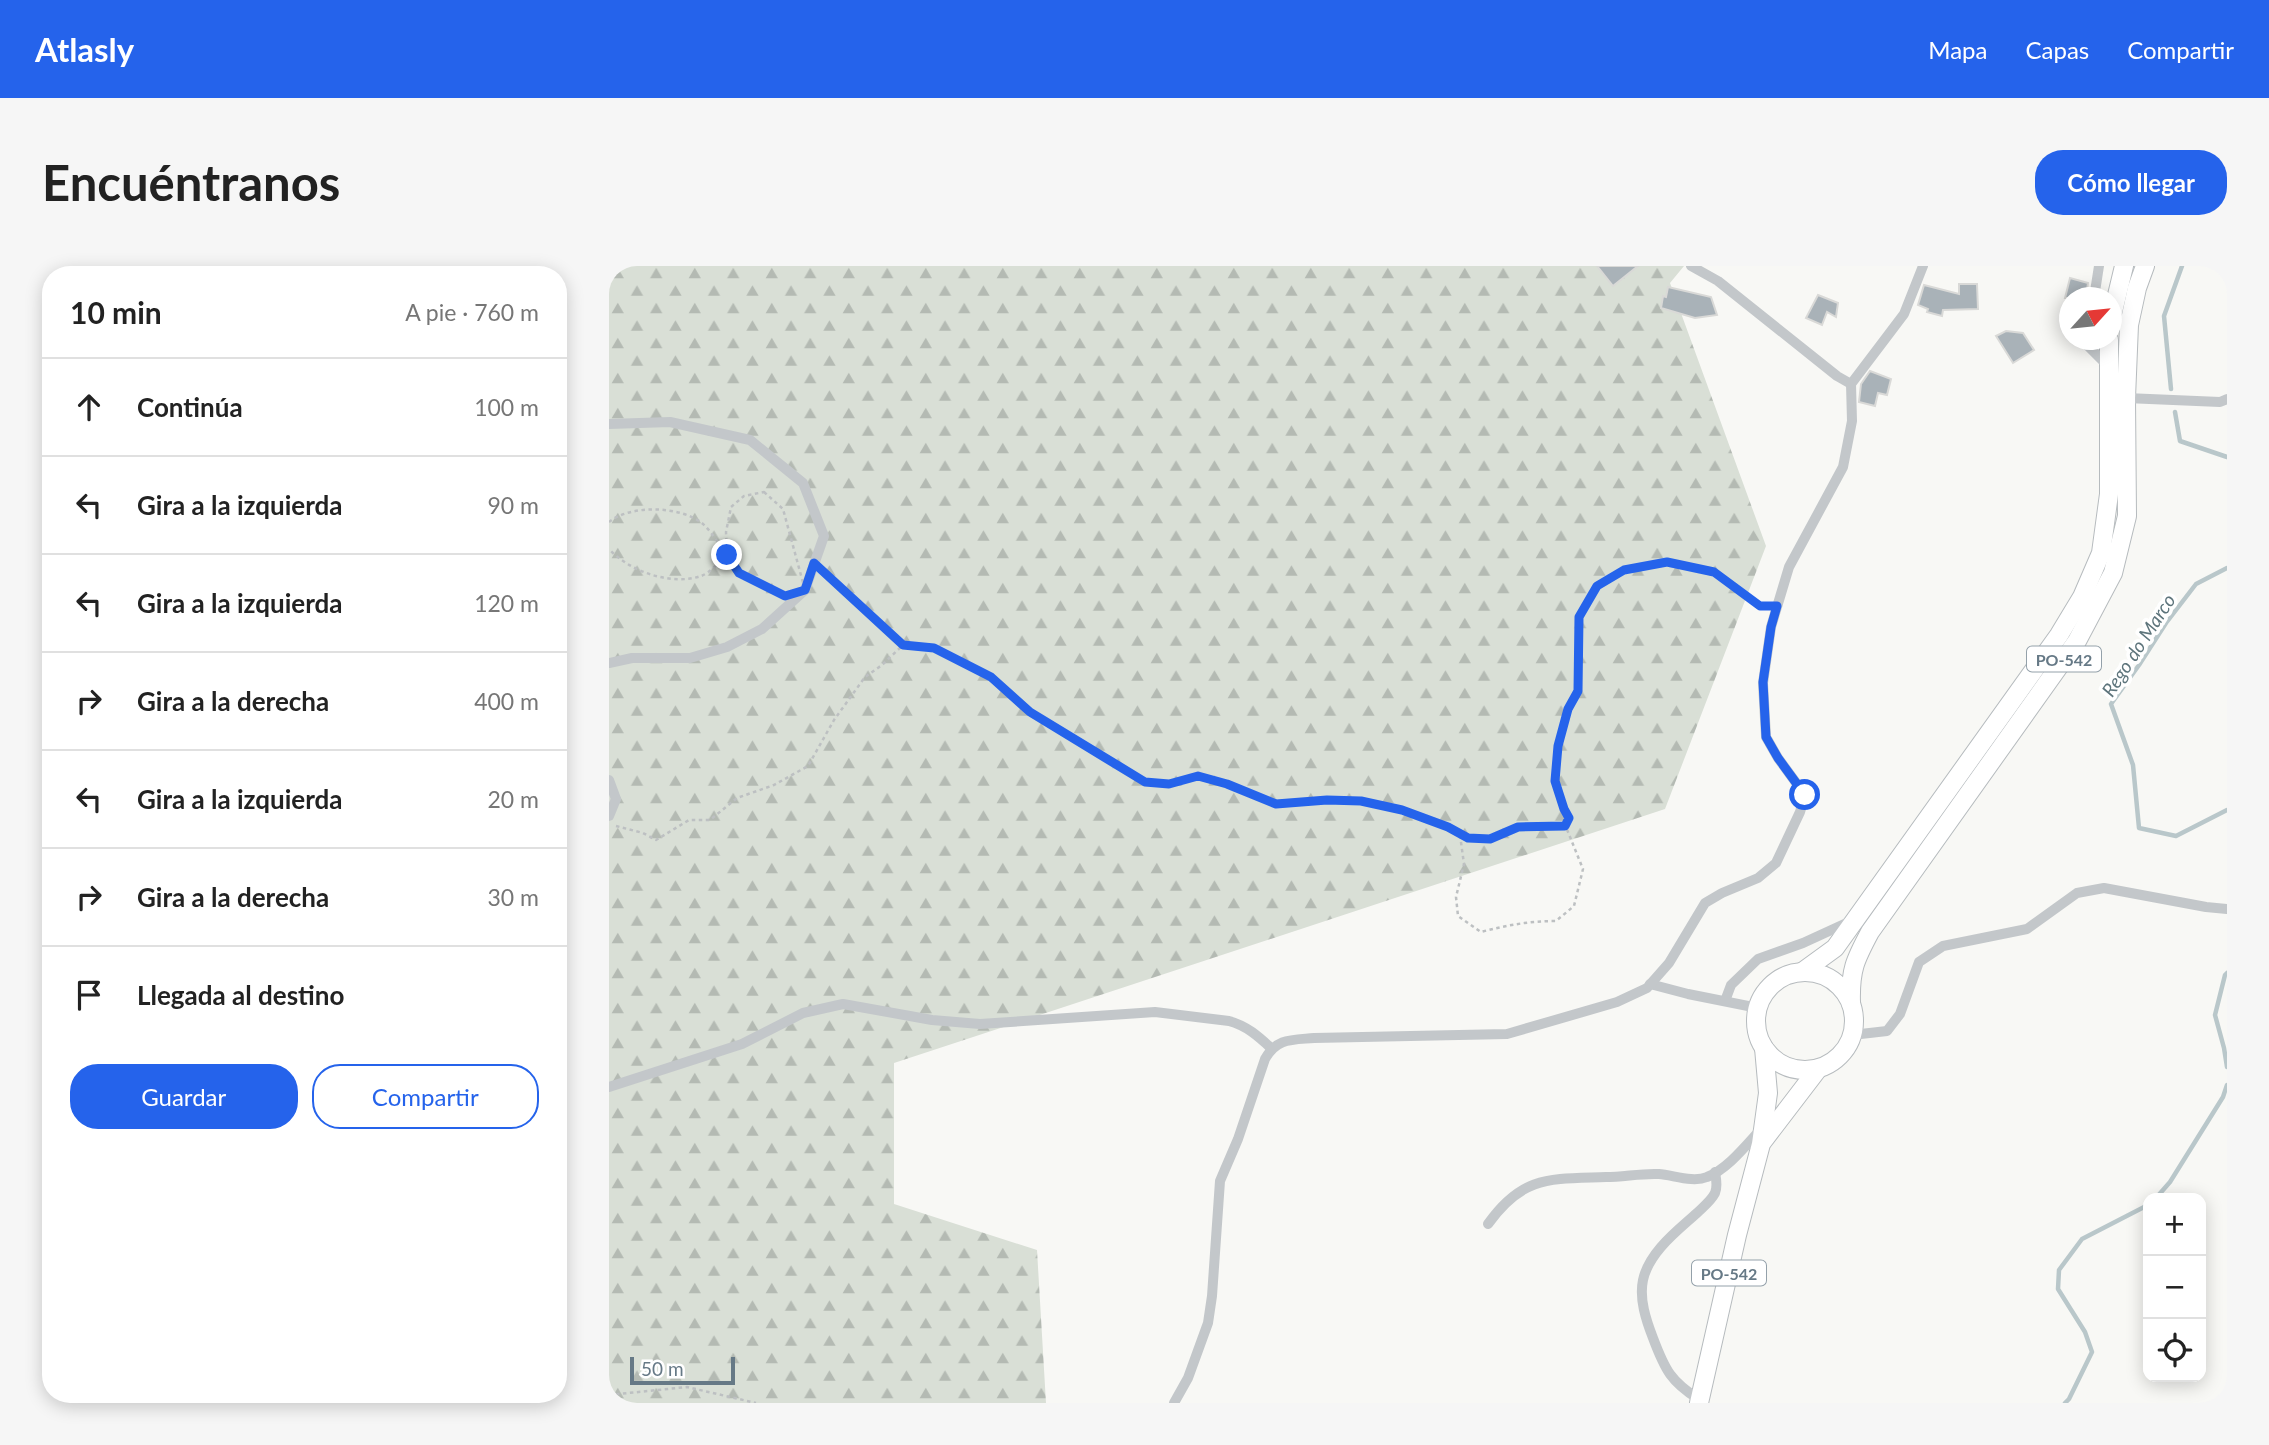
<!DOCTYPE html>
<html lang="es">
<head>
<meta charset="utf-8">
<style>
	body { margin:0; font-family:Lato,sans-serif; background:#f6f6f6; color:#222 }
	.controls { position:absolute; right:21px; bottom:21px; display:grid; overflow:hidden; border-radius:14px; box-shadow:0 4px 18px #0003 }
	.controls button { width:63px; height:63px; display:grid; place-items:center; padding:0; border:0; border-bottom:2px solid #e0e0e0; background:#fff; color:#222; font:35px sans-serif }
	.compass { position:absolute; left:1450px; top:21px; width:63px; height:63px; border-radius:50%; background:#fff; box-shadow:0 4px 18px #0003; rotate:63deg }
	.scale { position:absolute; left:21px; bottom:18px; width:105px; box-sizing:border-box; padding-left:7px; border:4px solid #667986; border-top:0; font-size:19px; line-height:24px; white-space:nowrap; color:#667986; -webkit-text-stroke:5px #fff; paint-order:stroke }
	.stop { position:absolute; width:21px; height:21px; margin:-16px; border:5px solid #2563eb; border-radius:50%; background:#fff }
	.stop.end { background:#2563eb; border-color:#fff; box-shadow:0 2px 7px #0008 }
	.list { margin:0; padding:0; list-style:none }
	h2 { display:flex; justify-content:space-between; align-items:center; height:91px; margin:0; padding:0 28px; font-size:30px }
	h2 small { font-size:23px; font-weight:400; color:#767676 }
	.list li { display:grid; grid-template-columns:46px 1fr auto; gap:21px; align-items:center; box-sizing:border-box; height:98px; padding:0 28px; border-top:2px solid #e0e0e0 }
	.list b { display:block; font-size:26px; white-space:nowrap }
	.list em { font-size:23px; font-style:normal; color:#767676 }
	.actions { display:flex; gap:14px; padding:21px 28px }
	.actions a { flex:1; padding:16px 0; border:2px solid #2563eb; border-radius:28px; text-align:center; font-size:24px; color:#2563eb }
	.actions .main { background:#2563eb; color:#fff }
	.icon { flex:none; width:38px; height:38px; fill:none; stroke:currentColor; stroke-width:2; stroke-linecap:round; stroke-linejoin:round }
	.map { position:relative; flex:none; width:1618px; height:1137px; overflow:hidden; border-radius:28px }
	header { display:flex; align-items:center; gap:42px; box-sizing:border-box; height:98px; padding:0 35px; background:#2563eb; color:#fff }
	header strong { font-size:33px }
	nav { display:flex; gap:38px; margin-inline-start:auto; font-size:24px }
	.intro { display:flex; align-items:center; justify-content:space-between; box-sizing:border-box; height:168px; padding:0 42px }
	h1 { margin:0; font-size:49px }
	.button { padding:18px 32px; border-radius:28px; background:#2563eb; color:#fff; font-size:24px; font-weight:700 }
	main { display:flex; gap:42px; padding:0 42px }
	aside { flex:1; background:#fff; border-radius:28px; box-shadow:0 4px 18px #0003 }
	.map>svg:first-child { display:block }
</style>
</head>
<body>
<header>
<strong>Atlasly</strong>
<nav><a>Mapa</a><a>Capas</a><a>Compartir</a></nav>
</header>
<div class="intro"><h1>Encuéntranos</h1><a class="button">Cómo llegar</a></div>
<main>
<aside>
<h2>10 min<small>A pie · 760 m</small></h2>
<ul class="list">
<li><svg class="icon" aria-label="ahead" viewBox="0 0 24 24"><path d="M12 20V5M6 11l6-6 6 6"/></svg><div><b>Continúa</b></div><em>100 m</em></li>
<li><svg class="icon" aria-label="left" viewBox="0 0 24 24"><path d="M17 20v-9H6M10 6l-5 5 5 5"/></svg><div><b>Gira a la izquierda</b></div><em>90 m</em></li>
<li><svg class="icon" aria-label="left" viewBox="0 0 24 24"><path d="M17 20v-9H6M10 6l-5 5 5 5"/></svg><div><b>Gira a la izquierda</b></div><em>120 m</em></li>
<li><svg class="icon" aria-label="right" viewBox="0 0 24 24"><path d="M7 20v-9h11M14 6l5 5-5 5"/></svg><div><b>Gira a la derecha</b></div><em>400 m</em></li>
<li><svg class="icon" aria-label="left" viewBox="0 0 24 24"><path d="M17 20v-9H6M10 6l-5 5 5 5"/></svg><div><b>Gira a la izquierda</b></div><em>20 m</em></li>
<li><svg class="icon" aria-label="right" viewBox="0 0 24 24"><path d="M7 20v-9h11M14 6l5 5-5 5"/></svg><div><b>Gira a la derecha</b></div><em>30 m</em></li>
<li><svg class="icon" aria-label="arrive" viewBox="0 0 24 24"><path d="M6 21V4h12l-3 4 3 4H6"/></svg><div><b>Llegada al destino</b></div></li>
</ul>
<div class="actions"><a class="main">Guardar</a><a>Compartir</a></div>
</aside>
<div class="map">
<svg width="1618" height="1137" viewBox="0 0 1618 1137">
	<defs>
		<pattern id="forest-firs" width="22" height="20" patternUnits="userSpaceOnUse" patternTransform="scale(1.75)"><rect width="22" height="20" fill="#d9dfd6"/><path d="M5 1l3.5 6h-7zM16 11l3.5 6h-7z" fill="#b4bab3"/></pattern>
	</defs>
	<rect width="100%" height="100%" fill="#f8f8f5"/>
	<path fill="url(#forest-firs)" d="M0 0H1075L1061 17 1157 280 1056 543 285 797V938L428 984 437 1137H0Z"/>
	<g fill="none" stroke-linecap="round" stroke-linejoin="round">
		<g stroke="#b9c7ca" stroke-width="4.5">
			<path d="M1562 123 1555 50 1573 0"/>
			<path d="M1566 146 1571 175 1618 191"/>
			<path d="M1618 302 1587 318 1557 357 1530 399 1502 438 1524 499 1530 562 1567 570 1618 544"/>
			<path d="M1618 707 1616 709 1606 749 1615 782 1618 801"/>
			<path d="M1547 932 1561 916 1614 831 1618 819"/>
			<path d="M1456 1137 1460 1133 1483 1086 1476 1066 1449 1023 1450 1004 1473 973 1539 939"/>
		</g>
	</g>
	<g fill="#a9b2b8" stroke="#d9d9d7" stroke-width="2">
		<path d="M988 0H1029L1004 20Z"/>
		<path d="M1461 12 1479 17 1477 32H1456Z"/>
		<path d="M1350 18H1368L1369 43 1334 44 1333 50 1318 46 1319 43 1309 39 1315 19 1350 28Z"/>
		<path d="M1059 21 1102 31 1108 49 1086 52 1052 42 1054 30 1057 31Z"/>
		<path d="M1209 29 1229 37 1227 51 1218 46 1213 59 1197 52Z"/>
		<path d="M1397 65 1414 67 1425 84 1404 97 1387 70Z"/>
		<path d="M1261 105 1282 113 1278 129 1269 127 1266 140 1250 136 1252 118Z"/>
	</g>
	<g fill="none" stroke-linecap="round" stroke-linejoin="round">
		<g stroke="#b6bbbe" stroke-width="20">
			<g id="primary">
				<path d="M1503 50 1515 0"/>
				<path d="M1193 706 1226 682 1450 369 1473 331 1492 287 1500 228V74"/>
				<circle cx="1196" cy="755" r="49"/>
				<path d="M1242 737C1241 704 1246 694 1261 666L1468 375 1504 307 1518 250 1517 132 1520 59 1528 22 1536 0"/>
				<path d="M1154 875 1209 803"/>
				<path d="M1090 1137 1128 969 1152 878 1159 827 1155 782"/>
			</g>
		</g>
		<g stroke="#bdc0c2" stroke-width="2.5" stroke-dasharray="3.5 3.5" stroke-linecap="butt">
			<path d="M155 226 174 243 196 324 176 330 130 307 118 289 117 266 122 241 135 230Z"/>
			<path d="M0 256C22 238 73 240 94 258 103 266 110 279 118 289 110 296 101 307 92 310 63 320 21 306 0 283"/>
			<path d="M216 306 293 378"/>
			<path d="M7 560 34 567 47 574 80 554H101L128 532 165 519 199 500 225 454 256 411 273 399 294 379 325 382 382 411 421 446 536 516 560 518 589 510 618 518 667 538 718 534 752 535 793 544 839 561 859 572 881 573 909 561 956 560 960 552 946 515 949 480 959 443 969 425 970 351 988 320 1015 304 1058 296 1105 306 1151 340H1155"/>
			<path d="M851 569 855 598 847 631 849 650 872 666C898 659 921 655 947 655L965 640 974 603 957 561"/>
			<path d="M0 1129 78 1121 147 1137"/>
		</g>
		<g stroke="#c3c7ca" stroke-width="10">
			<path d="M1082 0 1109 15 1228 110 1242 118"/>
			<path d="M1485 32 1490 0"/>
			<path d="M1480 74 1479 80 1499 100"/>
			<path d="M1517 132 1611 136 1618 133"/>
			<path d="M0 158 61 156 141 174 194 217 215 270 196 324 153 363 118 381 81 392H23L0 397"/>
			<path d="M0 514 7 533 0 550"/>
			<path d="M1041 718 1079 728 1149 742"/>
			<path d="M1116 735 1122 719 1149 693 1194 677 1242 655"/>
			<path d="M1243 769 1278 765 1291 748 1310 696 1334 680 1418 663 1468 627 1495 622 1597 641 1618 643"/>
			<path d="M0 821 133 778 194 747 234 738 323 754 371 758 546 746 620 755C638 760 649 770 662 782"/>
			<path d="M879 958C914 909 941 913 997 911 1015 911 1032 907 1050 908 1064 909 1084 917 1098 911 1119 903 1138 878 1154 861"/>
			<path d="M1091 1134C1062 1116 1056 1104 1044 1072 1037 1054 1030 1033 1034 1014 1040 986 1068 965 1088 947 1094 941 1102 935 1106 927 1109 920 1107 913 1106 906"/>
			<path d="M565 1137 579 1112 599 1057 603 1030 611 915 629 873 656 793C668 772 682 774 705 772L898 768 1008 736 1038 722 1060 697 1096 637 1113 627 1149 612 1167 597 1191 546 1196 529 1169 492 1157 471 1154 417 1162 361 1180 301 1234 201 1243 155 1242 118 1295 48 1314 0"/>
		</g>
		<use href="#primary" stroke="#fff" stroke-width="18"/>
	</g>
	<g fill="none" stroke-linecap="round" stroke-linejoin="round">
		<path stroke="#2563eb" stroke-width="9" d="M118 289 130 307 176 330 196 324 205 297 294 379 325 382 382 411 421 446 536 516 560 518 589 510 618 518 667 538 718 534 752 535 793 544 839 561 859 572 881 573 909 561 956 560 960 552 955 543 946 515 949 480 959 443 969 425 970 351 988 320 1015 304 1058 296 1105 306 1151 340H1168L1162 361 1154 416 1157 471 1169 492 1196 529"/>
	</g>
	<g text-anchor="middle" dominant-baseline="central" stroke-width="7" stroke-linejoin="round" paint-order="stroke">
		<g fill="#fff" stroke="#94a1aa" stroke-width="2">
			<rect x="1418" y="380.5" width="74" height="25" rx="5"/>
			<rect x="1083" y="994.5" width="74" height="25" rx="5"/>
		</g>
		<g font-size="16" font-weight="bold" fill="#667986">
			<text x="1455" y="393">PO-542</text>
			<text x="1120" y="1007">PO-542</text>
		</g>
		<g font-size="19" font-style="italic" fill="#5d747b" stroke="#fff">
			<text transform="translate(1529 379) rotate(-57)">Rego do Marco</text>
		</g>
	</g>
</svg>
<div class="controls">
<button>+</button>
<button>−</button>
<button><svg class="icon" aria-label="locate" viewBox="0 0 24 24"><circle cx="12" cy="12" r="6"/><path d="M12 2v4M12 18v4M2 12h4M18 12h4"/></svg></button>
</div>
<svg class="compass" viewBox="-18 -18 36 36"><path d="M0-13l5 13h-10z" fill="#e53935"/><path d="M0 13l5-13h-10z" fill="#767676"/></svg>
<div class="scale">50 m</div>
<div class="stop" style="left:1196px;top:529px"></div>
<div class="stop end" style="left:118px;top:289px"></div>
</div>
</main>
</body>
</html>
